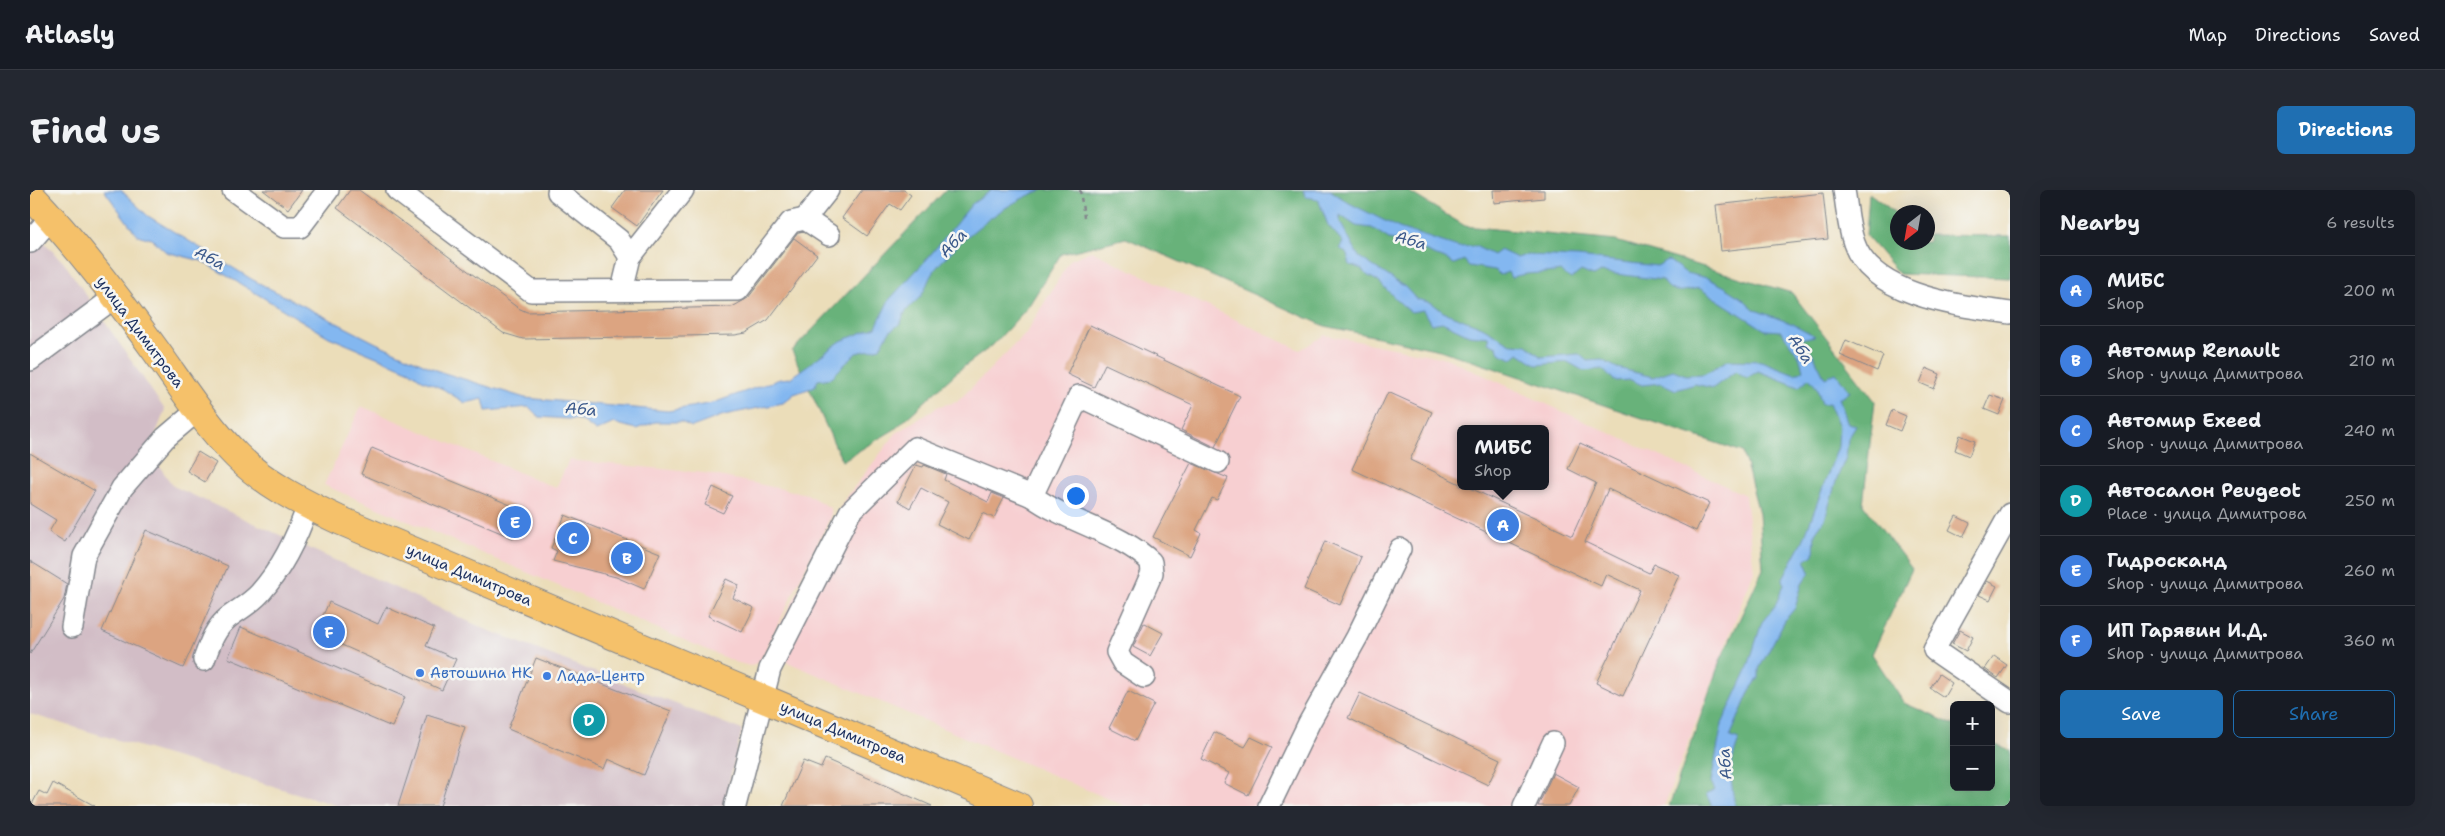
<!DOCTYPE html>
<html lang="en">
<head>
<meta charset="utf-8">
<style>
	body { margin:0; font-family:"Shantell Sans",sans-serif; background:#242831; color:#f1f3f6 }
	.controls { position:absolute; right:15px; bottom:15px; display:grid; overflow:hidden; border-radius:8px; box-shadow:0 5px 20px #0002 }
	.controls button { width:45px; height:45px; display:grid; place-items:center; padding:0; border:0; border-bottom:1px solid #363941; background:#171b24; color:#f1f3f6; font:25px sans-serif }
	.compass { position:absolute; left:1860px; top:15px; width:45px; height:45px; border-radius:50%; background:#171b24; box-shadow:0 5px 20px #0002; rotate:211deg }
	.you { position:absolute; left:1045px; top:305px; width:18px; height:18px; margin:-12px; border:4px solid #fff; border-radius:50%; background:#1a73e8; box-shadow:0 0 0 8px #1a73e833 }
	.badge { display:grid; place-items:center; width:32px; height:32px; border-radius:50%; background:#1f6fb2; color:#fff; font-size:16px; font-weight:700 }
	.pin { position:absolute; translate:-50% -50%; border:2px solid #fff; box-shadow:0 1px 5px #0006 }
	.popup { position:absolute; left:1427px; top:235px; width:92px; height:65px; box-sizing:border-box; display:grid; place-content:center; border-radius:8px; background:#171b24; filter:drop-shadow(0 1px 4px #0005); font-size:16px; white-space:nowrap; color:#9ea1a6 }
	.popup b { font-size:19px; color:#f1f3f6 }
	.popup::after { content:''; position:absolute; left:50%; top:100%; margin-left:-10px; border:10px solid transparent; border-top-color:#171b24 }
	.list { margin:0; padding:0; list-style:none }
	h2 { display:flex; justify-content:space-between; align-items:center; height:65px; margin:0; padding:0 20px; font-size:21px }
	h2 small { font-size:16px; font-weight:400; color:#9ea1a6 }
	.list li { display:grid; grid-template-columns:32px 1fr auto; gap:15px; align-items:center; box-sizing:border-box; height:70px; padding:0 20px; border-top:1px solid #363941 }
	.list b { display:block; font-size:19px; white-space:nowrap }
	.list p { margin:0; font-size:16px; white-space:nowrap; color:#9ea1a6 }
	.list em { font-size:16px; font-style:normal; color:#9ea1a6 }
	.actions { display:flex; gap:10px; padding:15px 20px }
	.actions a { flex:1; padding:11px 0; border:1px solid #1f6fb2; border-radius:8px; text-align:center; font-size:18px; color:#1f6fb2 }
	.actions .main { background:#1f6fb2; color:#fff }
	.map { position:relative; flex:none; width:1980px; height:616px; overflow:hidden; border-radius:8px }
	header { display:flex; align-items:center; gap:30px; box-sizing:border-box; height:70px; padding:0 25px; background:#171b24; border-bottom:1px solid #363941 }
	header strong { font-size:24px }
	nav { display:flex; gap:28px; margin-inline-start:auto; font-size:18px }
	.intro { display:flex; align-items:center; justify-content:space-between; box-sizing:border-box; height:120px; padding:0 30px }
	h1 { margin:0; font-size:35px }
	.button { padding:12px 22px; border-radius:8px; background:#1f6fb2; color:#fff; font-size:18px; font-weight:700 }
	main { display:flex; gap:30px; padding:0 30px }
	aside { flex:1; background:#171b24; border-radius:8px; box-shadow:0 5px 20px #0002 }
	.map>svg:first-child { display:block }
</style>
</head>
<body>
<header>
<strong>Atlasly</strong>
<nav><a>Map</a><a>Directions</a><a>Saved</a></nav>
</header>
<div class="intro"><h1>Find us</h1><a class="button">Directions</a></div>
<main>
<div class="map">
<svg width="1980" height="616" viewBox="0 0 1980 616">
	<rect width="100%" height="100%" fill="#f6f6f2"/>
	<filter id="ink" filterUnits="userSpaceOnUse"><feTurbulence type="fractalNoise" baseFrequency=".02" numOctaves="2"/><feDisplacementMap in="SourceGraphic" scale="10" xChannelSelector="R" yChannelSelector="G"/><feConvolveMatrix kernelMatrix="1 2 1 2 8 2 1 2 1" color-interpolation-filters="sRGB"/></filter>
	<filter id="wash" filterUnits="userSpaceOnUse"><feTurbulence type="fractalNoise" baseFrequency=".0096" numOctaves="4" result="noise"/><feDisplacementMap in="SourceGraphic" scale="20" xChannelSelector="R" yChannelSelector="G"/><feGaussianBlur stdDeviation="1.12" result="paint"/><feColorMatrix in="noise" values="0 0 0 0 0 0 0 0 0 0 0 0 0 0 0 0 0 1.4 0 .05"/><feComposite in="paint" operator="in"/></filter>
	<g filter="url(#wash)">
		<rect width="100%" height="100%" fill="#ebddb9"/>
		<g fill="#f7cfd1" fill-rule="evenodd">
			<path d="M1061 61 1270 160 1295 145 1416 168 1715 305 1724 381 1634 616H1095L736 463 815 309 867 242 909 216 927 212 996 143 1040 70ZM1430 239H1516V296H1430Z"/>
			<path d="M331 216 526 298 539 270 674 283 777 304 800 318V328L730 471 720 476 705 472 294 295Z"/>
		</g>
		<path fill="#d2bdc6" d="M0 37 35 74 135 220 119 261 143 296 455 439 712 540 693 616H309L0 524Z"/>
		<g fill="#68b27a" stroke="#42706c">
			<path d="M916 0H1376L1435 36 1586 51 1762 103 1845 211 1833 314 1882 379 1842 464 1874 513 1924 535V597H1961V553L1980 561V616H1639L1690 471 1733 379 1729 323 1713 262 1410 160 1295 136 1096 48 1031 64 998 117 963 155 928 181 865 239 812 271 762 161Z"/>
			<path d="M1839 3 1867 24 1868 52H1898V45L1980 46V88L1869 84 1836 46Z"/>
		</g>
		<g fill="#83b7f0" stroke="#4f73a7" fill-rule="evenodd">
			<path d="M74 0H91L118 26 223 90 346 153 411 182 495 208 638 221 683 213 750 189 760 188 811 151 846 137 859 110 897 69 942 14 962 0H1013C976 11 927 51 903 82 898 89 896 99 891 106 882 116 874 119 871 133L859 142 850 158 826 163 801 188 788 190 784 197 764 204 753 213 694 225 662 237 651 232H625L606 239 584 233 566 241 551 230 509 227 499 217 456 221 453 209 435 213 413 199 392 190 380 181 299 147 172 71 136 62 122 49 107 45Z"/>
			<path d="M1273 0H1300L1319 13 1369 38 1428 57 1445 56 1463 65 1470 60 1487 68 1496 65 1548 67 1627 76 1638 70 1656 83 1677 88 1695 97 1712 108 1725 120 1763 134 1785 146 1770 149 1783 164 1795 188 1806 183 1820 202 1809 208 1818 234 1826 236 1818 249 1816 267 1807 288 1795 329 1785 343 1784 365 1775 370 1780 382 1772 394 1765 418 1755 430 1729 479V488L1720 500 1700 547 1709 550C1699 575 1700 589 1705 616H1682L1676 604 1685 600 1681 592 1692 534 1717 480 1732 432 1745 416 1754 395 1753 388 1773 351 1808 257 1809 236 1799 213 1792 214 1787 198 1779 188 1769 197 1728 181 1717 188 1706 181 1683 198 1665 194 1646 200 1631 193 1612 195 1601 190 1585 191 1572 179 1554 181 1538 172 1507 175 1489 163 1482 169 1469 163 1467 156 1458 152 1460 147 1439 145 1412 132 1401 134 1393 120 1381 122C1369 113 1361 104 1351 94 1344 87 1337 88 1332 79L1320 75 1317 64 1310 58 1313 52 1298 35 1288 9 1276 7ZM1310 25 1326 36 1342 38 1359 49 1378 53 1383 58 1390 57C1402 67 1411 65 1424 74L1434 70 1439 76 1465 80 1470 85 1478 82 1481 88C1497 81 1512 85 1530 81L1541 89 1551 81 1563 86 1570 82 1633 90C1641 106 1654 101 1669 98L1735 140 1751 141 1769 166 1773 180 1765 184 1731 171 1698 170 1674 184 1656 185 1643 180 1623 187 1587 178 1572 170 1557 171 1549 164 1511 167 1497 155 1481 154 1452 137 1413 122 1402 113 1386 109 1375 97 1329 67 1310 32Z"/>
		</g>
		<g id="blocks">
			<g fill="#dca481">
				<path d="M233 0H272L258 19Z"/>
				<path d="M320 0H329L488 118 497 122 702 117 718 108 764 48 787 65 738 130 716 143 705 145 493 149 473 143 307 18Z"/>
				<path d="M595 0H633L607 36 582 18Z"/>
				<path d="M832 0H874L881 5 870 20 860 14 837 46 812 28Z"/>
				<path d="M1463 0H1514V8L1464 13Z"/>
				<path d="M1793 3 1798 49 1691 61 1686 15Z"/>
				<path d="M1060 135 1210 206 1185 257 1151 240 1163 215 1075 174 1064 197 1037 184Z"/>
				<path d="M1816 150 1853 166 1847 181 1810 165Z"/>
				<path d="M1896 178 1910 184 1904 199 1890 193Z"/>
				<path d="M1358 202 1402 222 1380 270 1430 294V296H1436L1542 346 1566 293 1538 279 1550 253 1679 313 1666 341 1578 299 1555 352 1619 383 1624 374 1649 385 1593 506 1566 493 1610 400 1576 384 1571 396 1322 279Z"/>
				<path d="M1960 205 1975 210 1969 225 1954 219Z"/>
				<path d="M1862 220 1876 226 1870 241 1856 235Z"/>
				<path d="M1930 245 1945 251 1939 266 1925 260Z"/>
				<path d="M342 258 495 321 483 348 331 284Z"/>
				<path d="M168 262 186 273 175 292 157 281Z"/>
				<path d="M0 263 65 301 35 352 19 342 26 330 0 314Z"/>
				<path d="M1161 273 1198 288 1187 310 1182 308 1166 340 1171 343 1160 366 1123 347Z"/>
				<path d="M886 275 893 277 894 275 916 284 914 290 958 312 962 303 974 308 964 328 953 323 939 350 907 334 918 312 891 298 880 318 868 311Z"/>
				<path d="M683 297 702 306 693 323 675 315Z"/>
				<path d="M535 325 630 363 614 399 586 387 523 371 527 361 521 358Z"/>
				<path d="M1926 326 1940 333 1933 347 1919 340Z"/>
				<path d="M116 340 198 376 153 478 72 441Z"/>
				<path d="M1295 351 1331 367 1310 415 1274 399Z"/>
				<path d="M0 371 37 394 34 409 0 464Z"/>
				<path d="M696 389 709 395 703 408 724 418 712 442 678 426Z"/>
				<path d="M1957 391 1967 396 1960 410 1949 405Z"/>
				<path d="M299 412 348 434 356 417 404 438 396 456 426 469 412 500 285 443Z"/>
				<path d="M1114 433 1133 443 1120 466 1103 457Z"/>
				<path d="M211 437 375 507 362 537 198 468Z"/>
				<path d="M1930 440 1943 447 1936 461 1922 454Z"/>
				<path d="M1964 466 1977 475 1968 488 1955 479Z"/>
				<path d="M506 468 641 521 614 585 578 569 574 579 478 539Z"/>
				<path d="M1909 484 1922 493 1914 507 1900 498Z"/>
				<path d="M1098 501 1124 514 1105 551 1079 538Z"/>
				<path d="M1330 503 1470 569 1458 595 1318 528Z"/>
				<path d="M397 525 435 537 410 616H368Z"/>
				<path d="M1184 542 1215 557 1221 547 1242 557 1218 605 1194 593 1199 583 1171 569Z"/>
				<path d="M795 569 902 616H753L773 571 791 578Z"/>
				<path d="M1523 583 1549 597 1539 616H1508Z"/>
				<path d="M23 593 65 616H1L9 601 17 605Z"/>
			</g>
		</g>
	</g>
	<g filter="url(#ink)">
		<use href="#blocks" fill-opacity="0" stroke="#83868c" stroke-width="1"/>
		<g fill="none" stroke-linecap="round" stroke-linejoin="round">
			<g stroke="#83868c" stroke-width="24">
				<g id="minor">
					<path d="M203 0 254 37H270L298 0"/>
					<path d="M367 0 501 101 708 100 761 32 775 29 799 45"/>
					<path d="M530 0 528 2 589 50 600 67"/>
					<path d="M1814 0C1817 17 1818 36 1824 53 1842 107 1933 116 1980 123"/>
					<path d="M775 29 798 0"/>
					<path d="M0 52 21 28"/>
					<path d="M592 100 600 67 653 0"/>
					<path d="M0 170 85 107"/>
					<path d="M1002 306C1037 332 1092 343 1121 372L1122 383 1087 462 1093 473 1114 487"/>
					<path d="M1980 324 1904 460 1980 512"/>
					<path d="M42 437 54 366 92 298 135 248 168 220"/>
					<path d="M174 470C180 453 185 438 199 427 210 419 221 413 230 403 253 377 267 348 278 315"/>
					<path d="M705 616 740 479 820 322 885 258 1002 306 1049 206 1188 272"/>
					<path d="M1239 616 1279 533 1327 447 1370 359"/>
					<path d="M1494 616 1523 553"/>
				</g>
			</g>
			<g stroke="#83868c" stroke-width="30">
				<path id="major" d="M0 5C46 53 87 107 126 161 152 197 176 235 207 266 235 294 273 313 309 330L988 616"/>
			</g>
			<path stroke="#83868c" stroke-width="2.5" stroke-dasharray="4 4" stroke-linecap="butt" d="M1050 0 1054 27"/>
			<use href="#minor" stroke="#fff" stroke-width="21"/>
			<use href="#major" stroke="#f5c16b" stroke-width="28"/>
		</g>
	</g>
	<g fill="#3f7fe0" stroke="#f6f6f2" stroke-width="2">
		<circle cx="390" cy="483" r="5"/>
		<circle cx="517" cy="486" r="5"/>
	</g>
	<g text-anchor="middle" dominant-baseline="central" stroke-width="5" stroke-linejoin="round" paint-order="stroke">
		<g font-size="15" fill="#1b2f5e" stroke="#f6f6f2">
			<text transform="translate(110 142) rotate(53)">улица Димитрова</text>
			<text transform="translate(439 385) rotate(23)">улица Димитрова</text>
			<text transform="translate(813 542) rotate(23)">улица Димитрова</text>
		</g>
		<g font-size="15" fill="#366cbe" stroke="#f6f6f2" text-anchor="start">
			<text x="400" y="483">Автошина НК</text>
			<text x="527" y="486">Лада-Центр</text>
		</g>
		<g font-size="16" font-style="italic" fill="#3a588a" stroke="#f6f6f2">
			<text transform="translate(1381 50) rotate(16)">Аба</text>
			<text transform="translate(923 53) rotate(-46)">Аба</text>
			<text transform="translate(180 68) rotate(29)">Аба</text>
			<text transform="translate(1771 159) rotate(57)">Аба</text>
			<text transform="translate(551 219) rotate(5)">Аба</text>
			<text transform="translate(1695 574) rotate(-94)">Аба</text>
		</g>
	</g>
</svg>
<div class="controls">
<button>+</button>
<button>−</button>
</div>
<svg class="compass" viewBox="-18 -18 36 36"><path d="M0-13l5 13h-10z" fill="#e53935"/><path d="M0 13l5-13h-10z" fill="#9ea1a6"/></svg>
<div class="you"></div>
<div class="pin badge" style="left:1473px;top:335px;background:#3f7fe0">A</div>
<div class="popup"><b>МИБС</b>Shop</div>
<div class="pin badge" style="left:597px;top:368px;background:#3f7fe0">B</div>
<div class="pin badge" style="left:543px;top:348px;background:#3f7fe0">C</div>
<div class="pin badge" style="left:559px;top:530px;background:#0f9aa8">D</div>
<div class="pin badge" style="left:485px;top:332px;background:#3f7fe0">E</div>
<div class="pin badge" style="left:299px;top:442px;background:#3f7fe0">F</div>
</div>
<aside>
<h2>Nearby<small>6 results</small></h2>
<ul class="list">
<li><span class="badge" style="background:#3f7fe0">A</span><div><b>МИБС</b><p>Shop</p></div><em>200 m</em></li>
<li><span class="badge" style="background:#3f7fe0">B</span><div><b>Автомир Renault</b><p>Shop · улица Димитрова</p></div><em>210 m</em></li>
<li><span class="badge" style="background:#3f7fe0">C</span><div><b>Автомир Exeed</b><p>Shop · улица Димитрова</p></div><em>240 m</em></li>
<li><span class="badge" style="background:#0f9aa8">D</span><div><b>Автосалон Peugeot</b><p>Place · улица Димитрова</p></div><em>250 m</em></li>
<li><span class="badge" style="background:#3f7fe0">E</span><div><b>Гидросканд</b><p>Shop · улица Димитрова</p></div><em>260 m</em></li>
<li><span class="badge" style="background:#3f7fe0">F</span><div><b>ИП Гарявин И.Д.</b><p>Shop · улица Димитрова</p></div><em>360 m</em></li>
</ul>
<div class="actions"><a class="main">Save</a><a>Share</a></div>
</aside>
</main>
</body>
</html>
